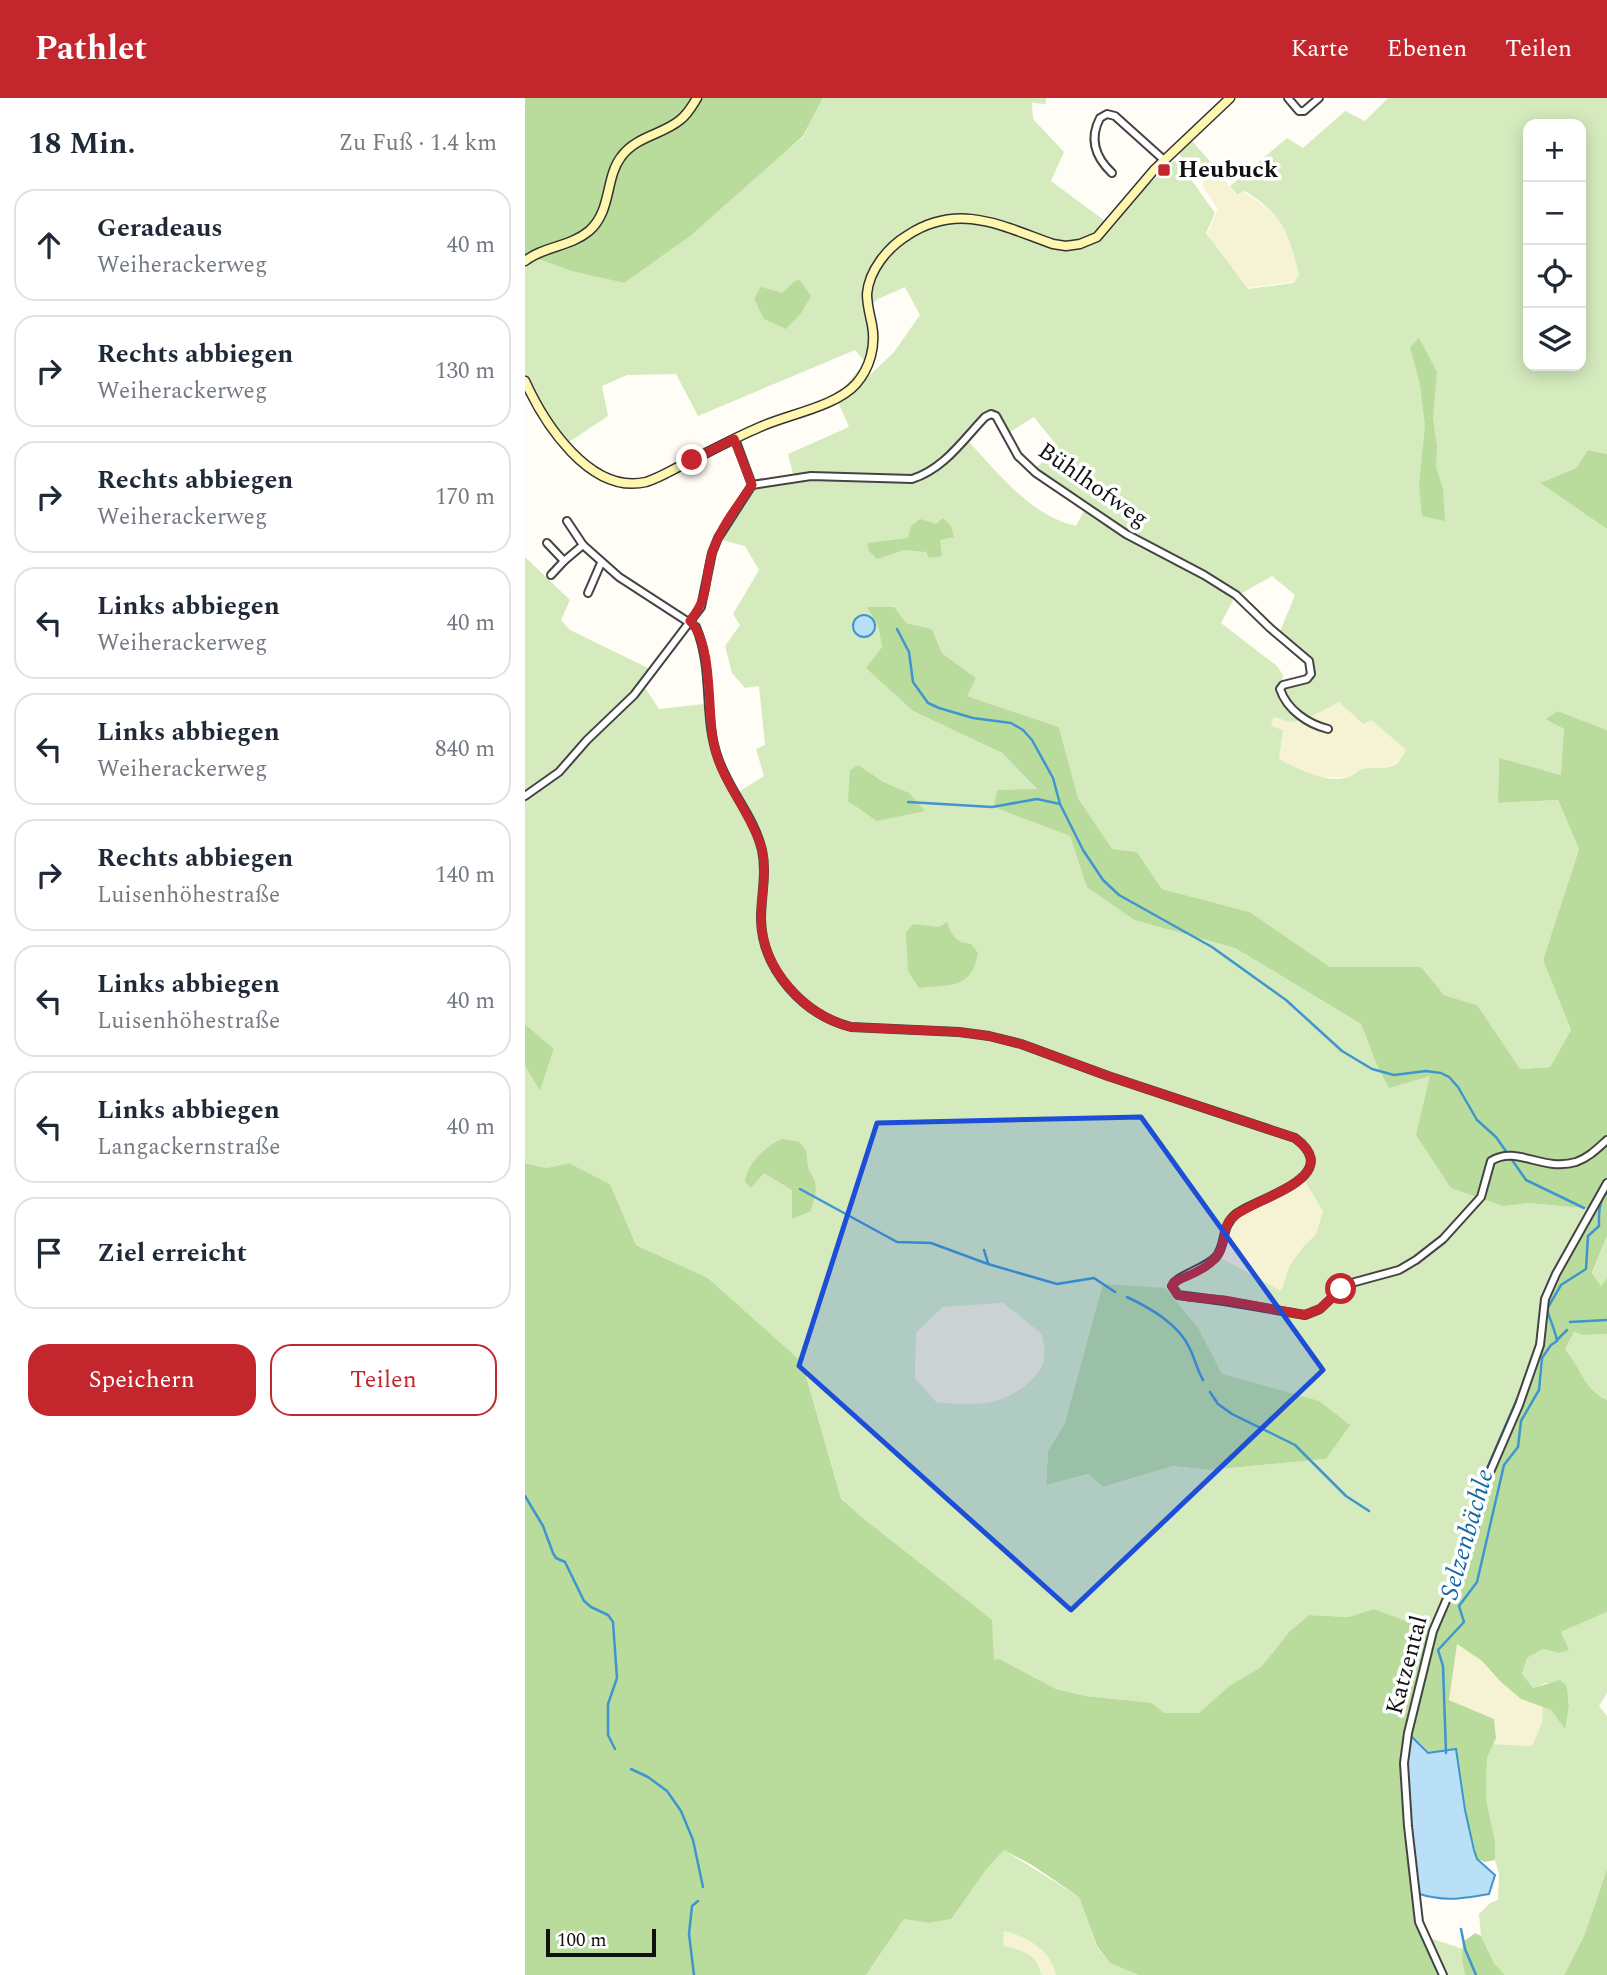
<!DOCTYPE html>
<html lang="de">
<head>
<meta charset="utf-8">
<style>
	body { margin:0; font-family:Spectral,serif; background:#f2f2f3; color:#1f2937 }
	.controls { position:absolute; right:21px; top:21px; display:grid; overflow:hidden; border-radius:14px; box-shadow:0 4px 18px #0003 }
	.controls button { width:63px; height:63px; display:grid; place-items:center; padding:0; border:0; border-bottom:2px solid #e0e1e3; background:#fff; color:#1f2937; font:35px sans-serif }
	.scale { position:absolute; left:21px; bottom:18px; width:110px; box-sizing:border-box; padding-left:7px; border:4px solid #111; border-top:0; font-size:19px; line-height:24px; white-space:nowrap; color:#111; -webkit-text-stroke:5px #fff; paint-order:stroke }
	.stop { position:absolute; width:21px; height:21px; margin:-16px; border:5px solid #c4262e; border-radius:50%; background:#fff }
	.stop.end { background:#c4262e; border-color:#fff; box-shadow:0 2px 7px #0008 }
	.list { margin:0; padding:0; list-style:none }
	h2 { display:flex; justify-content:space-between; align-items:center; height:91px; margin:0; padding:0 28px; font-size:30px }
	h2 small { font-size:23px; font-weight:400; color:#747a83 }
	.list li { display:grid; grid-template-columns:46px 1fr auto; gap:21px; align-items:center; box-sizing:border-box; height:112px; margin:0 14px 14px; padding:0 14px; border:2px solid #e0e1e3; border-radius:21px }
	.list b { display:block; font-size:26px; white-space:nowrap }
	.list p { margin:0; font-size:23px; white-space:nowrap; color:#747a83 }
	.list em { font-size:23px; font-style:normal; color:#747a83 }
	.actions { display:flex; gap:14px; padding:21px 28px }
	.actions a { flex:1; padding:16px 0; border:2px solid #c4262e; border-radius:21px; text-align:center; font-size:24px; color:#c4262e }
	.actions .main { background:#c4262e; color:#fff }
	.icon { flex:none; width:38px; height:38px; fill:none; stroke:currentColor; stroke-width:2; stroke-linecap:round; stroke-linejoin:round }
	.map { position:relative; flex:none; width:1082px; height:1877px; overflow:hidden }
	header { display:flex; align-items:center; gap:42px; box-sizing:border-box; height:98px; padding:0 35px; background:#c4262e; color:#fff }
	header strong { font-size:33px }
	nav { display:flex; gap:38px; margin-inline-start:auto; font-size:24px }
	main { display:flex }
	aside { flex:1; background:#fff }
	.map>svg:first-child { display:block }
</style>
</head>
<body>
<header>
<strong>Pathlet</strong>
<nav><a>Karte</a><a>Ebenen</a><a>Teilen</a></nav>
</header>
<main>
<aside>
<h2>18 Min.<small>Zu Fuß · 1.4 km</small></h2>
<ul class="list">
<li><svg class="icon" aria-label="ahead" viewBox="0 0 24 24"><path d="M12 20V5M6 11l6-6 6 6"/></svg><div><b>Geradeaus</b><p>Weiherackerweg</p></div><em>40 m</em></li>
<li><svg class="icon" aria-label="right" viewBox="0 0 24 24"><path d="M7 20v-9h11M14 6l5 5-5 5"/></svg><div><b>Rechts abbiegen</b><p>Weiherackerweg</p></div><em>130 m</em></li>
<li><svg class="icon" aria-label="right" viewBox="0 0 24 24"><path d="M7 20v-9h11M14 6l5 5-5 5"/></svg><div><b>Rechts abbiegen</b><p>Weiherackerweg</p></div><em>170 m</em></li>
<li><svg class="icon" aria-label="left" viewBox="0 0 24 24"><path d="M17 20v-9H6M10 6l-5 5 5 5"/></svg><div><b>Links abbiegen</b><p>Weiherackerweg</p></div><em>40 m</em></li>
<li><svg class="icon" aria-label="left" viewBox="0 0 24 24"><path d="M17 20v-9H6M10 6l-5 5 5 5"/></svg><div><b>Links abbiegen</b><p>Weiherackerweg</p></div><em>840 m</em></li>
<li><svg class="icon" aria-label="right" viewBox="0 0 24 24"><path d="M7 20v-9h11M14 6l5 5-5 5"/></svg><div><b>Rechts abbiegen</b><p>Luisenhöhestraße</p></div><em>140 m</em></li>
<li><svg class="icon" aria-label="left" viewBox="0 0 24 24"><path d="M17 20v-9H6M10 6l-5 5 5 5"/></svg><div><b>Links abbiegen</b><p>Luisenhöhestraße</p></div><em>40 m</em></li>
<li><svg class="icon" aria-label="left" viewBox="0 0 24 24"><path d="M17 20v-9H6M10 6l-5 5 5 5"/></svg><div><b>Links abbiegen</b><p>Langackernstraße</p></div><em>40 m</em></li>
<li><svg class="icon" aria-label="arrive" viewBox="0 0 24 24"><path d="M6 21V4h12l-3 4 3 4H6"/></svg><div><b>Ziel erreicht</b></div></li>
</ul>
<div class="actions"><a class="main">Speichern</a><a>Teilen</a></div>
</aside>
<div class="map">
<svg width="1082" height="1877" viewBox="0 0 1082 1877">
	<rect width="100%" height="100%" fill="#fffdf5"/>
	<g fill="#f6f3d4">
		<path d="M691 72 712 98 719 94 754 119 764 141 774 176 769 184 723 190 693 153 682 135 693 111 678 89V83Z"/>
		<path d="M814 604 830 619 847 621 881 652 877 660 860 672 838 671 823 679H788L754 661 758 633 746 628 749 618 766 624 775 623 783 617Z"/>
		<path d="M779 1082 798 1113 791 1136 778 1149 765 1167 756 1193 691 1158 708 1118Z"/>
		<path d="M478 1205 518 1236 519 1259 512 1278 491 1296 471 1304 441 1307 411 1304 390 1280 391 1235 418 1209Z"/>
		<path d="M932 1546 957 1563 976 1584 1018 1608 1017 1624 1007 1648 968 1646 971 1640 969 1621 924 1602Z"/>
		<path d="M478 1833 499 1839 515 1850 527 1863 531 1877H516L515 1869 478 1848Z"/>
	</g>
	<g fill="#d5ebbd" fill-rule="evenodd">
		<path d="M298 0H521V6L507 5 508 21 539 54 526 83 588 129 615 94 649 63H653L690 115 681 135 723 191 769 185 774 176C762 132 759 118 720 93L712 97 705 88 762 40 778 50 820 13 840 23 863 0H1082V356L1063 352 1051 370 1015 385 1082 431V632L1033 613 1020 621 1039 631 1037 677 974 661 973 705 1033 702 1054 751 1018 862 1046 932 1025 969 994 971 952 907 919 897 895 869H805L725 814 637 791 612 754 587 752 553 700 534 629 441 598 451 580 417 555 407 531 381 525 343 510 353 528 357 549 342 570 388 613 477 655 513 692 470 709 545 738 563 789 609 822 710 850 836 926 851 965 906 977 956 1099 978 1107 1003 1105 1068 1111 1017 1239 942 1454 908 1533 849 1511 823 1519 784 1517 764 1534 736 1569 704 1588 674 1615H639L597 1602 561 1598 531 1591 475 1561 469 1563 316 1399 277 1264 183 1180 111 1147 85 1086 44 1065 22 1070 0 1065V968L15 993 29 951 0 926V459L45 502 36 522 45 532 125 571 117 585 134 611 179 606 186 626 188 646 212 695 239 678 231 651 240 647 234 588 220 590 207 575 200 548 215 527 208 516 234 472 220 448 197 442 230 389 268 376 263 356 324 329 311 299 340 264 330 252 173 318 151 276 102 277 77 288 83 318 41 346 31 337 0 280V156L46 173 99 185 278 39ZM1003 26H1056V268H1003ZM380 189 395 217 369 254 343 279 348 247 343 210 353 201ZM466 316 482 336 509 319 534 350 506 374 560 411 551 428C504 417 473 374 440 340ZM747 478 770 497 754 536 783 566C787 583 770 582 757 585L758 577 752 568 696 525 710 499ZM814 604 838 626 847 622 881 652C868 678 857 667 838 671 833 672 829 677 824 679 800 686 774 671 754 661L758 632 746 628 749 619C754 620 760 623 766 624 773 625 806 609 814 604ZM779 1082 798 1113 791 1136 778 1149 765 1167 756 1193 692 1158 708 1118ZM478 1205 517 1236C518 1243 520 1251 519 1258 518 1269 512 1278 503 1285 476 1309 445 1308 411 1304L390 1280 391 1235 418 1209ZM674 1231 697 1276 801 1361 685 1372 648 1368 578 1389 565 1376 521 1387 523 1353 540 1325 553 1283Z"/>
		<path d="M666 42 689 68 676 78 671 79 654 56Z"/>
		<path d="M1082 1138V1180L1076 1188 1067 1176Z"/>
		<path d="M1049 1234 1058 1237 1082 1236V1302C1058 1290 1056 1270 1040 1251Z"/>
		<path d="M1082 1514V1595L1074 1608 1082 1618V1771L1059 1838 1039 1877H980L969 1865 956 1838 954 1816 965 1805 973 1802 974 1776 970 1762V1743L961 1701 962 1659 968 1646 1007 1648 1017 1624 1018 1608 1026 1612 1040 1630 1044 1609 1042 1588 1020 1585 1008 1591 997 1576 1002 1560 1018 1551 1034 1555 1043 1551 1036 1534Z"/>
		<path d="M479 1752 554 1799 572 1849 585 1865 613 1877H531C526 1852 502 1839 479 1833L478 1848C496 1852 514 1856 516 1877H341L379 1821 403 1825 460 1773Z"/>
		<path d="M899 1838 938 1851 937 1862 940 1877H918Z"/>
	</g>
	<g fill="#b9dc9c">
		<path d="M0 0H298L278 38 165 138 99 185 46 173 0 156Z"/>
		<path d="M275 182 286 198 277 214 261 231 239 221 229 201 236 189 257 195 270 183Z"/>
		<path d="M894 240 912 274 908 320 912 349 911 369 918 391 920 423 897 418 894 387 900 328 895 286 885 249Z"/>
		<path d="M1063 352 1082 356V431L1015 385 1051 370Z"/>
		<path d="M418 420 426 428 429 439 415 442 417 458 404 460 401 454 379 452 352 461 343 452V445L383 440 386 428 395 421 411 426Z"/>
		<path d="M342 509H369L381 525 407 531 417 555 451 580 442 598 534 629 553 700 587 751 612 754 637 791 725 814 805 869H896L919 897 952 907 995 971 1025 969 1046 932 1018 862 1054 751 1033 702 973 705 974 660 1036 677 1039 631 1020 621 1033 613 1082 632V1138L1067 1175 1076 1188 1082 1180V1236L1058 1237 1049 1234 1040 1251C1056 1270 1058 1290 1082 1302V1514L1036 1534 1044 1552 1034 1555 1018 1551 1002 1560 997 1576 1008 1590 1035 1582 1042 1588 1044 1609 1040 1631 1026 1612 996 1601 976 1584 957 1563 932 1546 924 1602 969 1621 971 1640 962 1660 961 1701 970 1743V1762L960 1764 952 1761 940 1712 903 1655 884 1635 894 1824 918 1877H613L585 1865 572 1848 554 1799 507 1767 479 1752 460 1773 426 1821 403 1825 379 1821 341 1877H0V1065L22 1070 44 1065 85 1086 111 1147 183 1180 277 1264 316 1400 334 1417 467 1522 469 1562 475 1561 531 1591 561 1598 627 1605 639 1615H674L704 1588 736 1569 764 1534 784 1517 823 1519 849 1511 908 1533 942 1454 965 1374 1010 1261 1020 1201 1067 1111 1003 1105 978 1108 926 1090 891 1037 905 978 864 990 851 965 836 926 710 850 609 822 562 789 545 738 469 709 472 692 512 691 477 655 388 613 341 570 357 549 353 528Z"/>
		<path d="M333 667 358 684 384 695 400 713 352 723 323 703 325 672Z"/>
		<path d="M422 824C427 838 430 844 446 846L453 855C446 892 426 886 394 890L383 873 381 835 388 826 414 829Z"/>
		<path d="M0 926 29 951 15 993 0 968Z"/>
		<path d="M257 1041 274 1044 281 1052 283 1070 290 1083 291 1093 286 1113 267 1121V1092L239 1075 226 1090 220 1084C222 1066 241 1047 257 1041Z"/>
		<path d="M578 1186 640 1190 674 1231 697 1276 794 1303 825 1327 801 1361 685 1372 648 1368 578 1389 564 1376 521 1387 523 1353 540 1325Z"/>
		<path d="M1082 1771V1877H1039L1059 1838Z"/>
		<path d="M950 1835 956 1838 969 1865 980 1877H940L937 1862 938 1844Z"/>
	</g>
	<g fill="#b9e0f7" stroke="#3f96cf" stroke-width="2">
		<circle cx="339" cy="528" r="11"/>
		<path d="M883 1635 903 1655 931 1651 940 1712 949 1752 952 1761 970 1777 964 1796C935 1801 919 1804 891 1795L879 1665Z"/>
	</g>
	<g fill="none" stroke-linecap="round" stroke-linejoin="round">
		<g stroke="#3f96cf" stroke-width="2.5">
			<path d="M372 531 384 554 388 584 403 605 414 610 448 620 486 625 498 632 507 642 528 680 535 706 558 752 578 782 594 797 687 849 761 902 817 953 847 971 869 977 901 973 916 975 924 979 933 989 952 1022 971 1039 1001 1082 1059 1110"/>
			<path d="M383 704 467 709 512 701 535 706"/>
			<path d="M275 1091 372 1144 406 1145 463 1166 532 1186 569 1180 590 1194"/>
			<path d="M459 1152 463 1165"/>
			<path d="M602 1199C625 1210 654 1226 665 1251 670 1261 672 1272 678 1282"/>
			<path d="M1045 1224 1082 1222"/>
			<path d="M1032 1242 1042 1232"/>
			<path d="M685 1294 693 1306 707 1316 770 1347 821 1398 844 1413"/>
			<path d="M954 1389 992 1301"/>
			<path d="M0 1398 18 1428 28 1455 31 1460 40 1464 59 1503 66 1509 83 1517 88 1524 92 1580 83 1606V1637L90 1651"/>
			<path d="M921 1655 918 1568 913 1552 939 1524 934 1508 952 1484 979 1367 993 1349 996 1323 1014 1292 1017 1260 1026 1247 1032 1243C1030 1231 1025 1223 1022 1211L1036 1187 1061 1171 1063 1138 1074 1128C1074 1117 1073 1103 1082 1095"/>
			<path d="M106 1671 123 1679 142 1693 156 1713 168 1742 178 1789"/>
			<path d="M936 1831 940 1851 951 1877"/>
			<path d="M169 1877 164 1836 167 1808 173 1803"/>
		</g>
		<g stroke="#444" stroke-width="10">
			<g id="street">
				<path d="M763 0 774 13H779L794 0"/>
				<path d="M587 75C570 59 564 41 575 20L582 16 590 18 639 62"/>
				<path d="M227 387 286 378 387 381C419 371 438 342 460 319L466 316 471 318 493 358 511 375 601 436 679 477 711 497 745 530 784 563 786 576 782 581 758 587 755 591C762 612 783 626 803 631"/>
				<path d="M42 423 58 447 94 479 171 529C189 572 178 619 193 660 204 693 229 718 237 752 242 775 236 798 236 821 237 872 279 917 326 929L434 934 464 938 496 946 583 978 770 1040C822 1079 731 1100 711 1116 695 1129 702 1146 691 1159 680 1171 652 1177 647 1188L653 1197 699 1203 780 1217 795 1211 816 1191 830 1184 874 1172 891 1162 918 1141 956 1099 966 1063C992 1047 1017 1074 1051 1064 1063 1060 1072 1051 1082 1042"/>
				<path d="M22 445 39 463"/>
				<path d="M26 477 39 463 58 447"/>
				<path d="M63 495 76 465"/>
				<path d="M0 698 34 674 62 642 109 597 176 509 187 455 193 440 227 387 210 341"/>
				<path d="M918 1877 894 1824 883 1728 879 1665 883 1635 908 1533 942 1454 965 1374 994 1307 1015 1247 1020 1201 1031 1176 1082 1085"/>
			</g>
		</g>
		<g stroke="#333" stroke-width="11">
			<g id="secondary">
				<path d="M0 163C19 148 45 149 64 133 87 113 80 80 96 59 111 38 137 37 155 22 163 16 167 8 172 0"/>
				<path d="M0 283C19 325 65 397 121 384 134 380 147 372 159 366 184 354 209 340 235 329 264 316 310 309 331 286 345 270 351 248 347 227 345 217 342 207 342 196 344 172 363 149 383 137 434 104 477 128 528 146L541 148 555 146 572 139 629 72 705 0"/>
			</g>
		</g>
		<use href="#street" stroke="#fff" stroke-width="6"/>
		<use href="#secondary" stroke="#fff6b0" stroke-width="8"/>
	</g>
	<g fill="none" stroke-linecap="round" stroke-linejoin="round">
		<path stroke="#c4262e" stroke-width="9" d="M167 362 209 341 227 387C213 407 196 429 188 452 178 481 187 495 165 523 189 546 182 615 189 646 195 681 224 712 236 748 243 772 236 797 236 822 238 872 279 917 326 929L434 934 464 938 496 946 583 978 770 1040C824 1080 725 1101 707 1120 698 1129 700 1139 696 1150 691 1168 664 1177 649 1184L647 1188 653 1197 664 1199 699 1202 780 1217 795 1211 816 1191"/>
	</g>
	<path fill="#1d4ed8" fill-opacity="0.2" stroke="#1d4ed8" stroke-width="5" stroke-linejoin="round" d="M616 1019 798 1272 546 1512 274 1268 352 1025Z"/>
	<rect fill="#c4262e" stroke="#fff" stroke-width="2.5" x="632" y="65" width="14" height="14" rx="3.5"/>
	<g text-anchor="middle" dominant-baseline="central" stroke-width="7" stroke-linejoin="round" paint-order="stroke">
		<g font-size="24" font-weight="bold" fill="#111" stroke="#fff" text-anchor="start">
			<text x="653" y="72">Heubuck</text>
		</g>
		<g font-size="24" fill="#111" stroke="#fff">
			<text transform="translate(568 387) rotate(35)">Bühlhofweg</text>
			<text transform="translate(882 1567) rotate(-75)">Katzental</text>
		</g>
		<g font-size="26" font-style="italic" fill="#1768a6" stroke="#fff">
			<text transform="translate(942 1436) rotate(-74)">Selzenbächle</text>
		</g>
	</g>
</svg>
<div class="controls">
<button>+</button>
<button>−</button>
<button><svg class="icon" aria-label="locate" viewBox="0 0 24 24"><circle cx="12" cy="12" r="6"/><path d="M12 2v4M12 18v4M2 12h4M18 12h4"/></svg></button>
<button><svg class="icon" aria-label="layers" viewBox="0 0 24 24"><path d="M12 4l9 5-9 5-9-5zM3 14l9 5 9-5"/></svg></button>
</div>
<div class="scale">100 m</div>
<div class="stop" style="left:816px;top:1191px"></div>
<div class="stop end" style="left:167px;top:362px"></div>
</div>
</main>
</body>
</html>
